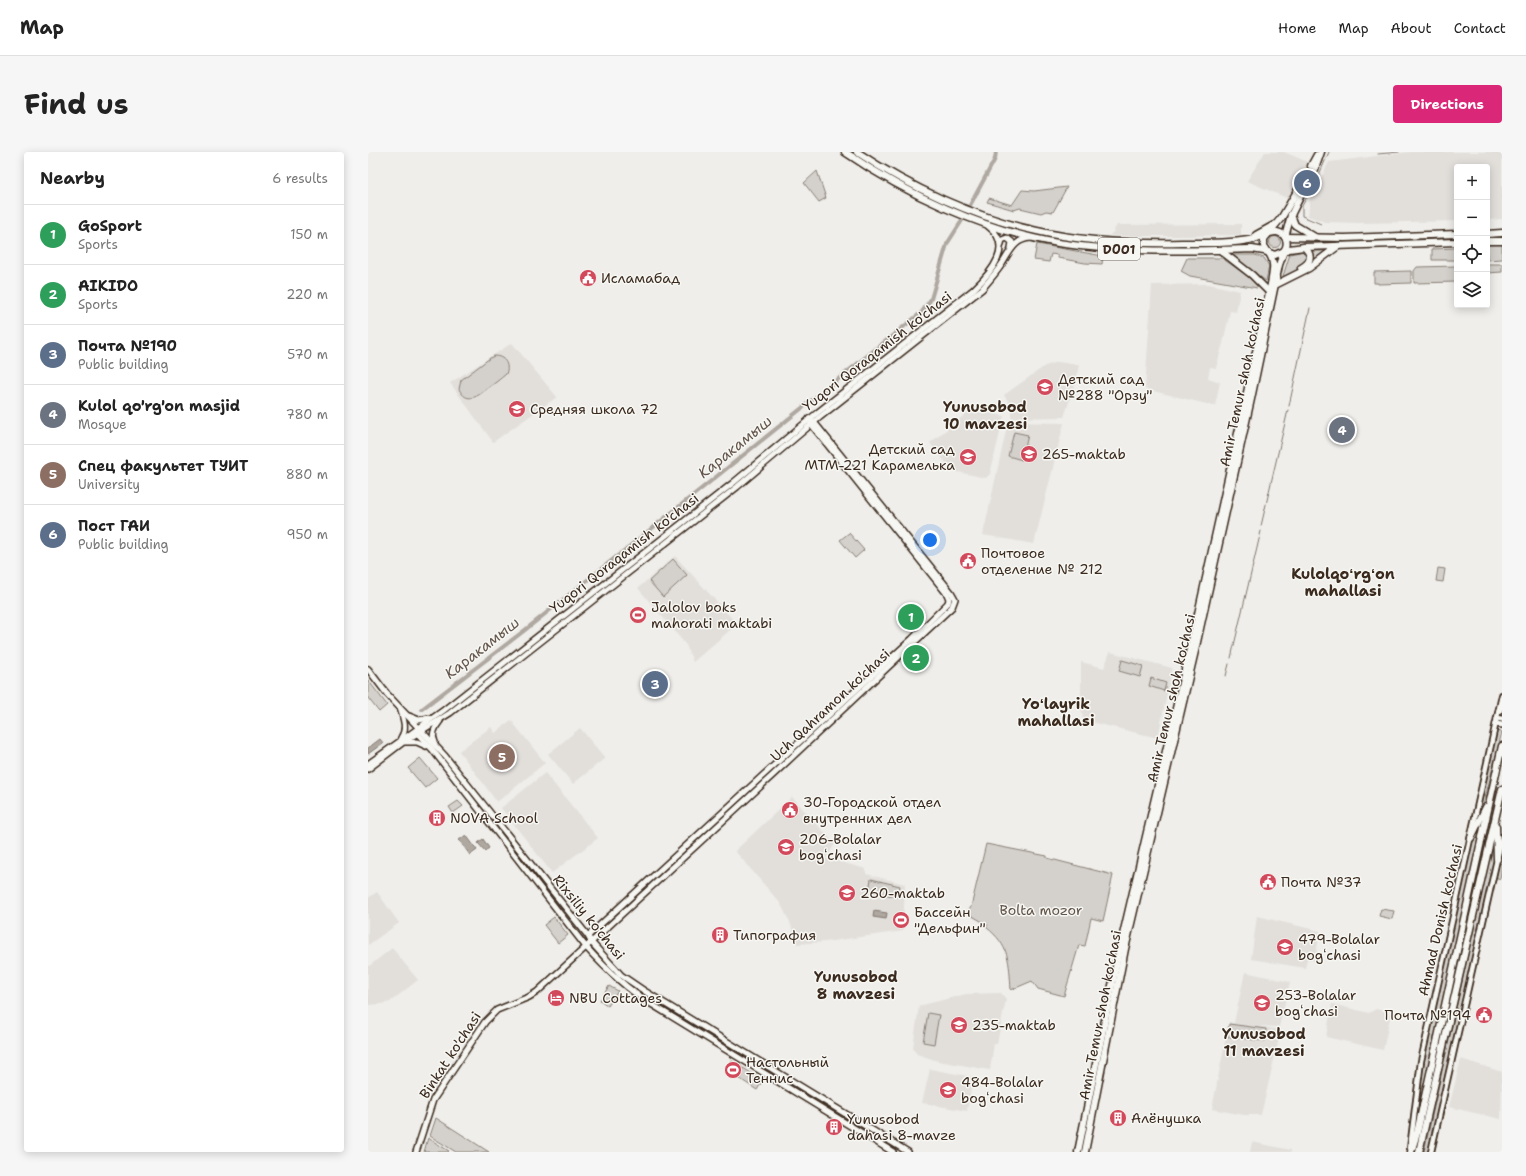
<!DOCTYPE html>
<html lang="en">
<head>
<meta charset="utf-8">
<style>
	body { margin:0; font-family:"Shantell Sans",sans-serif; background:#f6f6f6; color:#222 }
	.controls { position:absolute; right:12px; top:12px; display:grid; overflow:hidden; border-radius:4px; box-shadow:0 2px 10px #0003 }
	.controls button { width:36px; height:36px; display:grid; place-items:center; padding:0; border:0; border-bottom:1px solid #e0e0e0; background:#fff; color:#222; font:20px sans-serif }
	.you { position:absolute; left:562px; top:388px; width:14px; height:14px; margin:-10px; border:3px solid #fff; border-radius:50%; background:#1a73e8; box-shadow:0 0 0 6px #1a73e833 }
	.badge { display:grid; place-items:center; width:26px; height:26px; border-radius:50%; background:#db2777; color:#fff; font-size:13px; font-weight:700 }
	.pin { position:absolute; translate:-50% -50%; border:2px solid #fff; box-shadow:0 1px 4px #0006 }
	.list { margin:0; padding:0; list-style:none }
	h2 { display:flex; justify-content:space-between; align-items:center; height:52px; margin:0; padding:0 16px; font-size:17px }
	h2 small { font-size:13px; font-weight:400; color:#767676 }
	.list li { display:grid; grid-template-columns:26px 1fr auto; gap:12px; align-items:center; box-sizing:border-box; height:60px; padding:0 16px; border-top:1px solid #e0e0e0 }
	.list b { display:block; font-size:15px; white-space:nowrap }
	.list p { margin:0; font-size:13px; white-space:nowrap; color:#767676 }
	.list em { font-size:13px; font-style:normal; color:#767676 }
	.icon { flex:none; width:22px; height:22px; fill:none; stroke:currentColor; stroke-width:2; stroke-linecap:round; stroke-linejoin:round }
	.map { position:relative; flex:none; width:1134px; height:1000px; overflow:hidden; border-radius:4px }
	header { display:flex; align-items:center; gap:24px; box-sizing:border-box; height:56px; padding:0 20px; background:#fff; border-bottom:1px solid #e0e0e0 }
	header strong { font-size:19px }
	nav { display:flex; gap:22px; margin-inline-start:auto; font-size:14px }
	.intro { display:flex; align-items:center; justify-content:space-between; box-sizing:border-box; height:96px; padding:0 24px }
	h1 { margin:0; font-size:28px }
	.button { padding:10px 18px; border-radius:4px; background:#db2777; color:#fff; font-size:14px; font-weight:700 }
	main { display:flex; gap:24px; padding:0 24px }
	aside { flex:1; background:#fff; border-radius:4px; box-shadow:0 2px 10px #0003 }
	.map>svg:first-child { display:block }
</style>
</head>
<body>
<header>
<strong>Map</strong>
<nav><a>Home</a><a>Map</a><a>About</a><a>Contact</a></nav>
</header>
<div class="intro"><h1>Find us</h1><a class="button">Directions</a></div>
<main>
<aside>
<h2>Nearby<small>6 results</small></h2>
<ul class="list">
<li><span class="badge" style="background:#2e9e5b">1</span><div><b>GoSport</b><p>Sports</p></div><em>150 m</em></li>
<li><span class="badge" style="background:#2e9e5b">2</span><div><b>AIKIDO</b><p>Sports</p></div><em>220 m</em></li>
<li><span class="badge" style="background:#5c6f8a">3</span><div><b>Почта №190</b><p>Public building</p></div><em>570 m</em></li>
<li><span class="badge" style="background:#6b7280">4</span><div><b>Kulol qo'rg'on masjid</b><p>Mosque</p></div><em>780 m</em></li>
<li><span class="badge" style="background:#8d6e63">5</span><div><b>Спец факультет ТУИТ</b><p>University</p></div><em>880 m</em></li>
<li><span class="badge" style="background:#5c6f8a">6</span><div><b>Пост ГАИ</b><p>Public building</p></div><em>950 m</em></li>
</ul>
</aside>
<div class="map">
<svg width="1134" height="1000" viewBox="0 0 1134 1000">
	<rect width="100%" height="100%" fill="#efeeea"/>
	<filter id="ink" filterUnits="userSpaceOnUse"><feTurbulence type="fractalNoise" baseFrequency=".025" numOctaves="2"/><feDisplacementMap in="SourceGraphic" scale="8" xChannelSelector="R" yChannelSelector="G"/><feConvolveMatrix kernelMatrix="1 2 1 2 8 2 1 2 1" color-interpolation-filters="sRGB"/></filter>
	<g filter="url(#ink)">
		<g fill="#e2dfdb">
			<path d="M897 0H916L942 11 921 47 879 29Z"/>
			<path d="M1042 0H1134V67L1119 68V15H1089V69L992 71 957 70 940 64 942 48 961 10Z"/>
			<path d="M873 72V83L810 84H741L745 80 749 73Z"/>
			<path d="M841 132 872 139 868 160 862 159 855 191 848 216 842 215 840 226 852 230 847 254 777 237 784 133Z"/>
			<path d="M144 191 189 245 125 290 82 231Z"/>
			<path d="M690 210 711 213 707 232 696 265 643 266V254L636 243 677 214Z"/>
			<path d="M604 257 636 264 622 322 618 326 585 319 562 291Z"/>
			<path d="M640 270 696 271 666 392 615 383Z"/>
			<path d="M307 404 369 472 325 510 318 493 270 436Z"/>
			<path d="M742 500 804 516 790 586 715 568 713 556V510L736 516Z"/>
			<path d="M143 568 177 611 129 650 91 599 123 575 127 581Z"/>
			<path d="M212 576 237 606 205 632 180 602Z"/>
			<path d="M177 621 230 686 184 721 133 656Z"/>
			<path d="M424 645 467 692 458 706 498 717V722L537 732 535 779 457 790 429 792 422 770 412 751 367 699Z"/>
			<path d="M9 740 31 771 0 793V746Z"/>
			<path d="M889 764 952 779 947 809 939 807 937 816 883 807Z"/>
			<path d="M24 796 50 828 22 850 13 852 0 853V815Z"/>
			<path d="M877 820 922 830 911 875 890 874 913 878 893 963H876L844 957 861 870 866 871Z"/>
			<path d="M633 841 638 847 629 892H626L622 918 570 909 549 902 545 896 551 854 598 842Z"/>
			<path d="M964 852 1001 861 1008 857 1023 861 1015 898 958 885Z"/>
			<path d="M1093 907 1134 920 1133 967 1081 955Z"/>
			<path d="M562 917 605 925 599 959 554 951Z"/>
			<path d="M884 990 923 998V1000H882Z"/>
		</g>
		<g fill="#d4d1cc" stroke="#887e75">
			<path d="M483 0H486L505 13 647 77 666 82 705 88V90C624 78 550 46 483 0Z"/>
			<path d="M449 19 458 46 451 50 436 31Z"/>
			<path d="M699 35 685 60 678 59 673 61 652 56 646 58 619 50 621 46 644 53 654 38 666 39Z"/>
			<circle cx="907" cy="90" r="5.5"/>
			<path d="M1089 85V88L937 92V89Z"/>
			<path d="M714 89 751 93 788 94 887 91V93C829 95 772 98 714 91Z"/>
			<path d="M669 92 735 104 734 112 717 111 690 106V103L683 102 681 110 666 108Z"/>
			<path d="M1134 92V107L1119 108V93Z"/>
			<path d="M1089 96V108H1064V97Z"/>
			<path d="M936 99 939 105 937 112 924 121V123L917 126 915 124 922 102Z"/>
			<path d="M943 99H958L957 101 944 110Z"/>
			<path d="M863 103H887L896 106 901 114 898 129Z"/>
			<path d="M819 106H854L892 133 889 136 822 124 813 119Z"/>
			<path d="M1119 112H1134V120L1119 121Z"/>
			<path d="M1089 114V130L1046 131V119L1049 115Z"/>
			<path d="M1043 119V131L1010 132V131H1006V120Z"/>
			<path d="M126 204C136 204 142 212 138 222 132 227 126 232 120 236 110 244 99 253 91 237L93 228 122 206Z"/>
			<path d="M646 280 660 283 654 308 640 304Z"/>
			<path d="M481 381 496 398 487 406 472 388Z"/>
			<path d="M305 407 319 423 295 445 281 429Z"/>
			<path d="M1070 416 1077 417 1075 430 1068 429Z"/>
			<path d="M754 508 775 514 772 525 751 519Z"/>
			<path d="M783 526 798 531 796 539 781 534Z"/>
			<path d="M0 528 19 553 11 560 0 546Z"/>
			<path d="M1128 579 1134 580 1115 654 1108 670Z"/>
			<path d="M52 606 69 626 57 636 40 616Z"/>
			<path d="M1134 606 1124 666 1049 997V1000H1047L1115 696Z"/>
			<path d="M90 649 95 654 85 661 81 655Z"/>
			<path d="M1114 670 1047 980 1057 901 1104 690 1110 675Z"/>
			<path d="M1126 686V711L1062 1000H1056Z"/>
			<path d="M618 692 679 704V706L745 723 735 769 723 766 717 794 711 793 696 844 670 837 664 829 643 838C641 809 642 794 618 775L620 773 599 761 603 755Z"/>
			<path d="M1134 711 1132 727 1128 725 1131 712Z"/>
			<path d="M503 727 532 734 529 745 501 739Z"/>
			<path d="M1013 757 1026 759 1024 767 1011 764Z"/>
			<path d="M186 765 200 783 190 791 176 773Z"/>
			<path d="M241 834 250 839 240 854 232 848Z"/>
			<path d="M560 861 571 863 566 892 555 890Z"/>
			<path d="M861 872 898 877 897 889 860 885Z"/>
			<path d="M364 909 374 915 367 927 357 921Z"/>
			<path d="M375 916 395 928 389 938 369 925Z"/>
			<path d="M68 966 121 1000H88L62 984Z"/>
			<path d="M60 986 81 999 80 1000H56Z"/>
		</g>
		<g fill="#afa8a1" stroke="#81766d">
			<path d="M12 587 15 591 0 602V596Z"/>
			<path d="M98 683 109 698 102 703 91 688Z"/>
			<path d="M115 687 121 696 117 699 110 691Z"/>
			<path d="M506 759 519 761 518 767 505 765Z"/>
		</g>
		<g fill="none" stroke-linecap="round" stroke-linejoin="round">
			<g stroke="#81766d" stroke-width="1">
				<path d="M1010 2 1031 0"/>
				<path d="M953 72 934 64V54L950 25 961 0"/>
				<path d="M921 254 942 156"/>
				<path d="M893 374 920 258"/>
				<path d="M863 506 893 379"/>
				<path d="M858 524 861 512"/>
			</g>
			<path stroke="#afa8a1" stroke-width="4" d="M54 557 157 478 554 160 563 147 579 92 593 70 627 7 628 0"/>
			<g stroke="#cbc7c1" stroke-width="6" stroke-dasharray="6 3" stroke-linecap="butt">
				<path d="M931 36 943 14"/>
				<path d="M935 39 947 17"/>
			</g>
			<g stroke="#3b2a1e" stroke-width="8">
				<g id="tertiary">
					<path d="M1042 996 1053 909 1134 543"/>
					<path d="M1063 1000 1134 685"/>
				</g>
			</g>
			<g stroke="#3b2a1e" stroke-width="8">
				<g id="secondary">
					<path d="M633 92 634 88 639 86 644 90 643 96"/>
					<path d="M0 517 19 542 77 604 220 784 223 790 253 823 278 840 540 1000"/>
					<path d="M33 559C36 569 39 577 33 586"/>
					<path d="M41 564 51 568 61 566"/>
					<path d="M1129 566 1134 567"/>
					<path d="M1128 572 1134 573"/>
					<path d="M48 580 64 597 218 795C237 816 256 835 280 850L525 1000"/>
					<path d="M37 590H49L58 594"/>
					<path d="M67 590C63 583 67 575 72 569"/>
					<path d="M0 612 76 558 365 331 449 261 605 138C623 121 647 94 620 74"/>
					<path d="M0 617 34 591 82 561 369 335 452 265 614 137C621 129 628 121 634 112 642 100 646 87 663 86"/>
					<path d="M220 784 462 562 544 487 580 451 581 447 579 442 443 272 442 269"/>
					<path d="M48 1000 65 948 117 870 129 858 161 845 169 840 406 622 584 455 587 447 583 440 446 270 441 267"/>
				</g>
			</g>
			<g stroke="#3b2a1e" stroke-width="9">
				<g id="primary">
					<path d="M1131 559 1134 552"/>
					<path d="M1128 674 1129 707"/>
					<path d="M1103 686 1118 655"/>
					<path d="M710 1000 750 804 828 471 903 132C905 120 908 110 900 100"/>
					<path d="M717 1000 757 797 827 499 883 247 911 113 916 99"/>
					<path d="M1043 1000 1049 981 1134 594"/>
					<path d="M1051 1000 1134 637"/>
				</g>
			</g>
			<g stroke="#3b2a1e" stroke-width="9">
				<g id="trunk">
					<path d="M477 0C538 42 617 79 690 91 754 101 819 99 884 97L896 99 907 103 921 97 936 95 1089 90"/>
					<path d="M489 0C541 35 608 66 669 79 716 90 766 92 814 91 837 91 863 92 886 87 894 85 902 79 909 80 919 82 921 92 916 99"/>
					<path d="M943 14 949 3"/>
					<path d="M947 17 953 0"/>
					<path d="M923 63 927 73 947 85"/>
					<path d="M1119 82 1134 81"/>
					<path d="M888 83 906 73"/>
					<path d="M917 85 977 86 1089 82"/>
					<path d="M917 85 923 63 935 39"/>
					<path d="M1119 89H1134"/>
					<path d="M852 98 884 123 901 140"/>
					<path d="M900 100 896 94V87L914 65 931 36"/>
					<path d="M933 116C943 111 945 103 936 95"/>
					<path d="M907 133 941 116 970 94"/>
				</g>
			</g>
			<use href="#tertiary" stroke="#f6f6f2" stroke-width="4.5"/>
			<use href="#secondary" stroke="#f6f6f2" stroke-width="5"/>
			<use href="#primary" stroke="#f6f6f2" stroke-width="6"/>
			<use href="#trunk" stroke="#f6f6f2" stroke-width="6"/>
		</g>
	</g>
	<defs>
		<g id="civic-disc" transform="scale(0.9)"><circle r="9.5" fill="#d1495b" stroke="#f6f6f2"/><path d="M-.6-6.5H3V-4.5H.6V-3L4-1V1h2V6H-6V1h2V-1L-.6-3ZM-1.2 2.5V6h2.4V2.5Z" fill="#fff"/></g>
		<g id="school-disc" transform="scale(0.9)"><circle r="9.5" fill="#d1495b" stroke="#f6f6f2"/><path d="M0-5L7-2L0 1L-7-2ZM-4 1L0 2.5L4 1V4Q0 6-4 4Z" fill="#fff"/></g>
		<g id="stadium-disc" transform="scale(0.9)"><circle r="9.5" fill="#d1495b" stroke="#f6f6f2"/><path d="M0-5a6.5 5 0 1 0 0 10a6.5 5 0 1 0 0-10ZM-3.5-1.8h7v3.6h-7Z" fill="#fff"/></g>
		<g id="building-disc" transform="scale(0.9)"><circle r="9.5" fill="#d1495b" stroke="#f6f6f2"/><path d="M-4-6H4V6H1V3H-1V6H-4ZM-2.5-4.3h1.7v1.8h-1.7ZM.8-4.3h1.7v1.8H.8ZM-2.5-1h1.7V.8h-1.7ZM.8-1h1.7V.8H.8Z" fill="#fff"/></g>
		<g id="hotel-disc" transform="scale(0.9)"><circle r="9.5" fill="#d1495b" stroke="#f6f6f2"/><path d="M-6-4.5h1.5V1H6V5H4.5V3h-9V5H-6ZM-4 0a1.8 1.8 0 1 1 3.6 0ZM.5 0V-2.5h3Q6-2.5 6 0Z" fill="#fff"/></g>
	</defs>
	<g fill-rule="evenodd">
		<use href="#civic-disc" x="220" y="126"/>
		<use href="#school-disc" x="677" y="235"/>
		<use href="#school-disc" x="149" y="257"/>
		<use href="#school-disc" x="661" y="302"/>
		<use href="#school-disc" x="600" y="305"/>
		<use href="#civic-disc" x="600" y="409"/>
		<use href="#stadium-disc" x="270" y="463"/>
		<use href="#civic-disc" x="422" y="658"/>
		<use href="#building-disc" x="69" y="666"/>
		<use href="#school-disc" x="418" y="695"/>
		<use href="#civic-disc" x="900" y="730"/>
		<use href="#school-disc" x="479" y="741"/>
		<use href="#stadium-disc" x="533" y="768"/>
		<use href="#building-disc" x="352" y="783"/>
		<use href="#school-disc" x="917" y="795"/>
		<use href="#hotel-disc" x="188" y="846"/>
		<use href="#school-disc" x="894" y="851"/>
		<use href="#civic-disc" x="1116" y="863"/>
		<use href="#school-disc" x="591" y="873"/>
		<use href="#stadium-disc" x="365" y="918"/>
		<use href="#school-disc" x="580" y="938"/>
		<use href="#building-disc" x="750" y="966"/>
		<use href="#building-disc" x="466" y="975"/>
	</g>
	<g text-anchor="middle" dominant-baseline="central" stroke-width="3" stroke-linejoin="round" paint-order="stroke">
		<rect fill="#f6f6f2" stroke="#73675e" stroke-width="1" x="730" y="86" width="42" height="22" rx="3"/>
		<g font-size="13" font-weight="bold" fill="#3b2a1e">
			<text x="751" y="97">D001</text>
		</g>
		<g font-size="14" fill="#3b2a1e" stroke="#f6f6f2" text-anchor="start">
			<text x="233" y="126">Исламабад</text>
			<text x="690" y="227">Детский сад<tspan x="690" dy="16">№288 "Орзу"</tspan></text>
			<text x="162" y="257">Средняя школа 72</text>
			<text x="587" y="297" text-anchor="end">Детский сад<tspan x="587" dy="16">МТМ-221 Карамелька</tspan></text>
			<text x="674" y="302">265-maktab</text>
			<text x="613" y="401">Почтовое<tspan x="613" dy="16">отделение № 212</tspan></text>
			<text x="283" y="455">Jalolov boks<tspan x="283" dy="16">mahorati maktabi</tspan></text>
			<text x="435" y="650">30-Городской отдел<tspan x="435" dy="16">внутренних дел</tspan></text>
			<text x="82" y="666">NOVA School</text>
			<text x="431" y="687">206-Bolalar<tspan x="431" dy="16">bogʻchasi</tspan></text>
			<text x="913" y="730">Почта №37</text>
			<text x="492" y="741">260-maktab</text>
			<text x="546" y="760">Бассейн<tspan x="546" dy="16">"Дельфин"</tspan></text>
			<text x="365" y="783">Типография</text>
			<text x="930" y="787">479-Bolalar<tspan x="930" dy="16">bogʻchasi</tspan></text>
			<text x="907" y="843">253-Bolalar<tspan x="907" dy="16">bogʻchasi</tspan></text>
			<text x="201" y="846">NBU Cottages</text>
			<text x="1103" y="863" text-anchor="end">Почта №194</text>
			<text x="604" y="873">235-maktab</text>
			<text x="378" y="910">Настольный<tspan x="378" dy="16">Теннис</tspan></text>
			<text x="593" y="930">484-Bolalar<tspan x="593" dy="16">bogʻchasi</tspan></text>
			<text x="763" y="966">Алёнушка</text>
			<text x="479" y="967">Yunusobod<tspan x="479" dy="16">dahasi 8-mavze</tspan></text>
		</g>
		<g font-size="14" fill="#3b2a1e" stroke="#f6f6f2">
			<text transform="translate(509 199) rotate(-38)">Yuqori Qoraqamish ko'chasi</text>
			<text transform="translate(874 230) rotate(-78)">Amir Temur shoh ko'chasi</text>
			<text transform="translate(256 401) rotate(-38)">Yuqori Qoraqamish ko'chasi</text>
			<text transform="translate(803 546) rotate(-77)">Amir Temur shoh ko'chasi</text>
			<text transform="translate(462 553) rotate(-43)">Uch Qahramon ko'chasi</text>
			<text transform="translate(221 765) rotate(51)">Rixsiliy ko'chasi</text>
			<text transform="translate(1072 768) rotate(-77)">Ahmad Donish ko'chasi</text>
			<text transform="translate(732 863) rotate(-79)">Amir Temur shoh ko'chasi</text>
			<text transform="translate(82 903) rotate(-57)">Binkat ko'chasi</text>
		</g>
		<g font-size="14" fill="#61544a" stroke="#f6f6f2">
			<text x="673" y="758">Bolta mozor</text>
		</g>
		<g font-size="15" font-weight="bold" fill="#3b2a1e" stroke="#f6f6f2">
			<text x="617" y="255">Yunusobod<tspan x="617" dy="17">10 mavzesi</tspan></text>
			<text x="975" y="422">Kulolqoʻrgʻon<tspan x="975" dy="17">mahallasi</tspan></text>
			<text x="688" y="552">Yoʻlayrik<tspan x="688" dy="17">mahallasi</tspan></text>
			<text x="488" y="825">Yunusobod<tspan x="488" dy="17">8 mavzesi</tspan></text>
			<text x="896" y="882">Yunusobod<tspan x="896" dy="17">11 mavzesi</tspan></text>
		</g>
		<g font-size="15" font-style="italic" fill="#64564c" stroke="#f6f6f2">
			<text transform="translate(367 295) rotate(-39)">Каракамыш</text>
			<text transform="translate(114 496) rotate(-38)">Каракамыш</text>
		</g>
	</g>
</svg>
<div class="controls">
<button>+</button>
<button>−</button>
<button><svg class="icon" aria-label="locate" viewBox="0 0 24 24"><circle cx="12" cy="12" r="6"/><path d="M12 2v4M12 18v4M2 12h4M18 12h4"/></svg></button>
<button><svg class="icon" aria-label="layers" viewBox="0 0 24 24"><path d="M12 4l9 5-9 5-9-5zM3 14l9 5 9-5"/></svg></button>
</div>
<div class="you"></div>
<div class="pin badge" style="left:543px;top:465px;background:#2e9e5b">1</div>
<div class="pin badge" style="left:548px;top:506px;background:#2e9e5b">2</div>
<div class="pin badge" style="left:287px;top:532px;background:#5c6f8a">3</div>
<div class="pin badge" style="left:974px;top:278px;background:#6b7280">4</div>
<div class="pin badge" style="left:134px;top:605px;background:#8d6e63">5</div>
<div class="pin badge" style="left:939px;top:31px;background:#5c6f8a">6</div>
</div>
</main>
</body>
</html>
